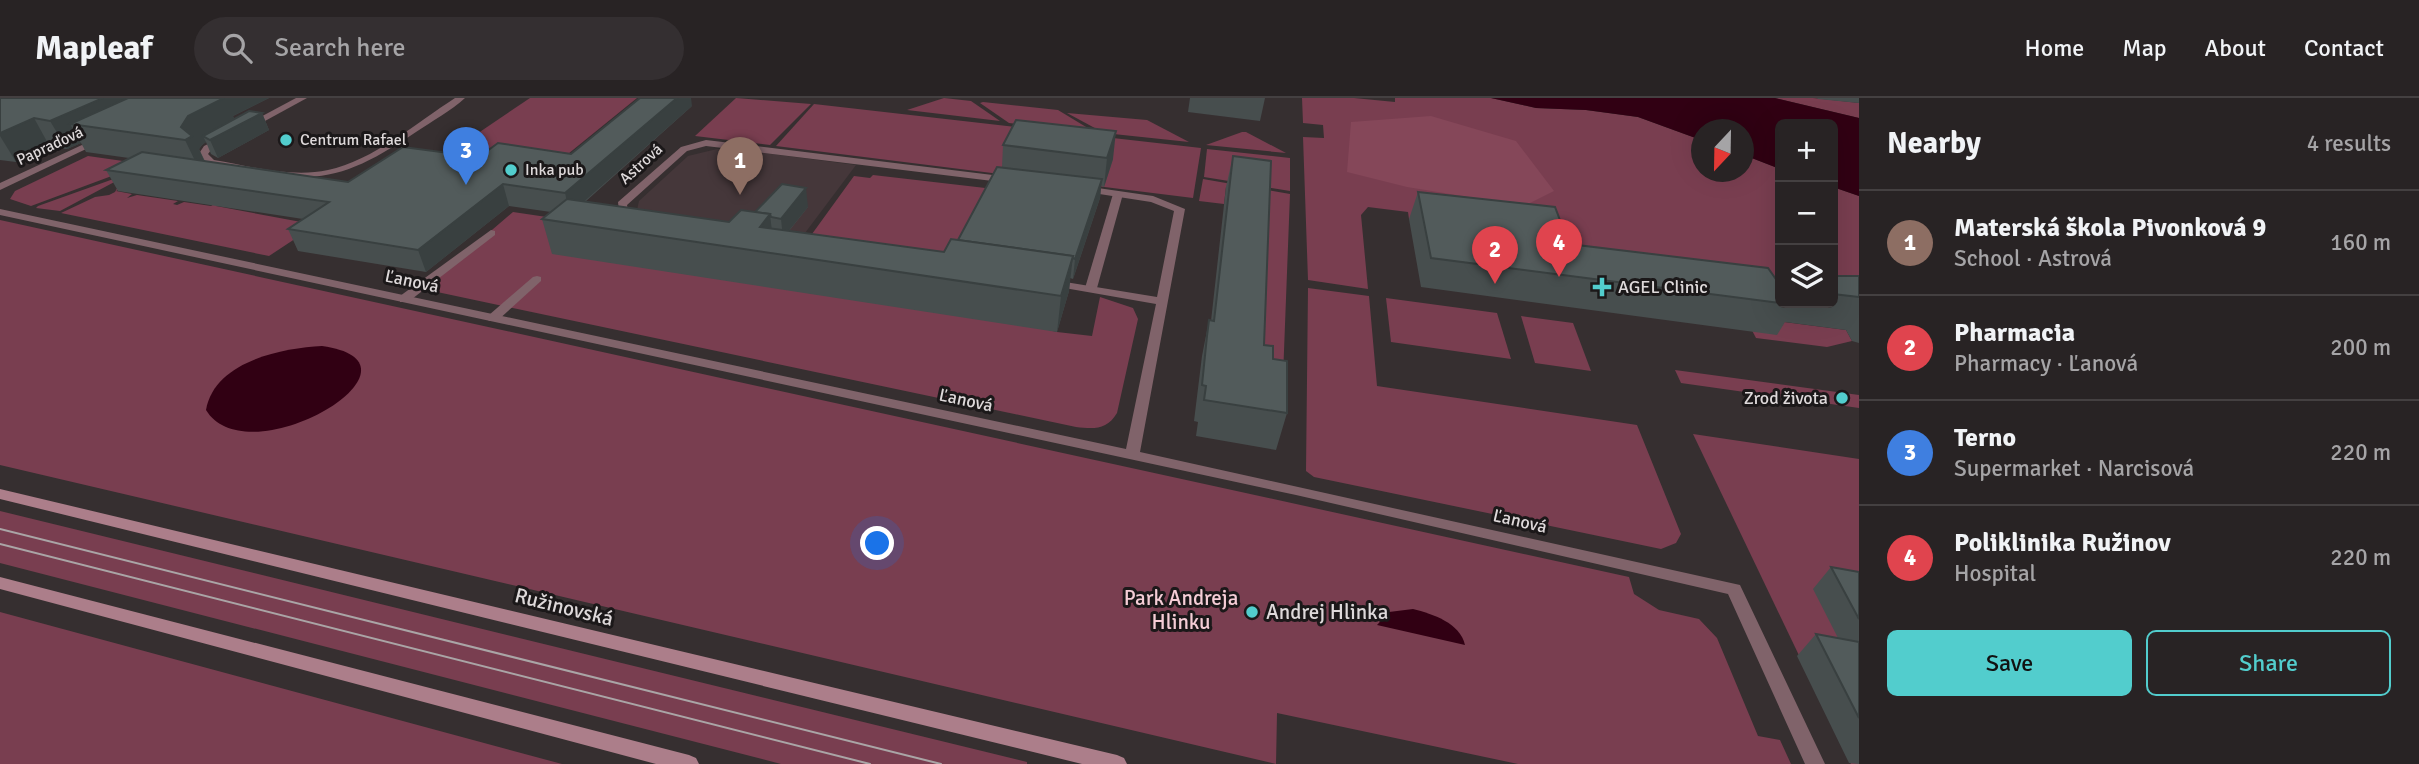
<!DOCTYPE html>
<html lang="en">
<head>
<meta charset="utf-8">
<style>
	body { margin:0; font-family:Signika,sans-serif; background:#342f31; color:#f1f3f6 }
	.controls { position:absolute; right:21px; top:21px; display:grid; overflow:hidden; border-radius:10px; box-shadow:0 7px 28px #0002 }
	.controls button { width:63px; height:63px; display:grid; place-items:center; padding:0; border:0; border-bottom:2px solid #444041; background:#282324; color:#f1f3f6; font:35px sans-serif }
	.compass { position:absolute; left:1691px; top:21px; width:63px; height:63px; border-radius:50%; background:#282324; box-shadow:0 7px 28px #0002; rotate:202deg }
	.you { position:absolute; left:878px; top:446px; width:24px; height:24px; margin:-18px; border:5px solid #fff; border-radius:50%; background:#1a73e8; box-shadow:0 0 0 10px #1a73e833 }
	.badge { display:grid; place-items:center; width:46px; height:46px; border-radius:50%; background:#52cdcd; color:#fff; font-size:23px; font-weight:700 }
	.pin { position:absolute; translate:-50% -58px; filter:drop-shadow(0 2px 4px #0008) }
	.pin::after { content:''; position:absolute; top:37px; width:24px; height:21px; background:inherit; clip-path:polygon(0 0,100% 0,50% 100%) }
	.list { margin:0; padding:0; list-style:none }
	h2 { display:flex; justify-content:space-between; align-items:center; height:91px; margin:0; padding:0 28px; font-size:30px }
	h2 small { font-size:23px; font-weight:400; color:#a5a4a6 }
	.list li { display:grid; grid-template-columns:46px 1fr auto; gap:21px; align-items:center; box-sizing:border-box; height:105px; padding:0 28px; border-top:2px solid #444041 }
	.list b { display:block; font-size:26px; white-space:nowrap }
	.list p { margin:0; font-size:23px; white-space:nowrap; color:#a5a4a6 }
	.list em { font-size:23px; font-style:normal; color:#a5a4a6 }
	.actions { display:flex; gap:14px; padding:21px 28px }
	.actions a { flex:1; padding:16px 0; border:2px solid #52cdcd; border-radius:10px; text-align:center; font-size:24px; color:#52cdcd }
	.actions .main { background:#52cdcd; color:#111 }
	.icon { flex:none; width:38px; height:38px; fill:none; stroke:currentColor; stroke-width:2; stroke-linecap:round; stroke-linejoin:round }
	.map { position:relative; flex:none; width:1859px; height:666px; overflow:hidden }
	header { display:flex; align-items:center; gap:42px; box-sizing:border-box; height:98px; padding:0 35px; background:#282324; border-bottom:2px solid #444041 }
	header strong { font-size:33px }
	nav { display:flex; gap:38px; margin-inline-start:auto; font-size:24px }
	.search { width:490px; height:63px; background:#342f31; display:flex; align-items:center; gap:18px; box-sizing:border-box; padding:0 24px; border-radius:38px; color:#a5a4a6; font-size:26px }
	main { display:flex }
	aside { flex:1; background:#282324 }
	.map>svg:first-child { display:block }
</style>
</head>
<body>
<header>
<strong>Mapleaf</strong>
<div class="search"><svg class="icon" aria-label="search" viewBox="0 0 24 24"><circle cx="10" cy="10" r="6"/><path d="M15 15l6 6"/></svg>Search here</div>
<nav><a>Home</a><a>Map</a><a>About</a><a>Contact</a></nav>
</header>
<main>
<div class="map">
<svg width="1859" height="666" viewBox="0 0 1859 666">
	<rect width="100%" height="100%" fill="#362f30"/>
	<path fill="#45373a" d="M717 51H732L856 67 799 143 637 112 639 103 688 58Z"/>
	<g fill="#793e50">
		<path d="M530 0H637L563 60 459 48Z"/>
		<path d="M736 0 811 6 770 47 695 38Z"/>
		<path d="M944 0 971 3 1000 23 907 12Z"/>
		<path d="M1302 0H1354L1395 4V0H1491L1536 10 1586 12 1638 19 1701 42 1702 74H1744V57L1780 71V203L1409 121 1408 114 1368 109 1361 117 1368 191 1308 182 1303 39 1324 40 1323 27 1303 25Z"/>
		<path d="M1775 0H1813L1859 5V20Z"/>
		<path d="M983 4 1058 12 1096 35 1009 25 980 5Z"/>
		<path d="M814 6 1201 50 1193 100 776 48Z"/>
		<path d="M1067 15 1147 22 1189 44 1104 35Z"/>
		<path d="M1242 34H1246L1286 55 1206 47Z"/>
		<path d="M1207 51 1290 60V93L1204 79Z"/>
		<path d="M88 58 144 66 31 108 10 101 15 93Z"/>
		<path d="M133 74 60 113 36 110 38 108Z"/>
		<path d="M153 74 116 93 132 96 127 100 137 97 178 103 173 106 177 107 184 104 211 108 245 88 248 89 216 108 312 126 360 98 269 158 61 115 95 99 109 97 115 94 120 85Z"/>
		<path d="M873 77 994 91 960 157 812 136 854 78 870 80Z"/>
		<path d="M1203 81 1290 96 1283 279H1281V262L1256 258 1226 89 1224 106 1199 103Z"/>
		<path d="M1833 89 1859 98V209L1833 205Z"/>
		<path d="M513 114 587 125 1057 234 1092 238 1100 199 1133 210 1138 221 1117 315C1107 332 1094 331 1076 329L423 191Z"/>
		<path d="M0 122 1629 479 1634 496 1659 512 1699 521 1717 540 1758 638 1780 642 1791 666H1518L1277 615 1276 666 0 367Z"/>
		<path d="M1308 190 1369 198 1377 288 1637 327 1681 436 1676 445 1661 451 1314 379 1306 373Z"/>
		<path d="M1386 200 1497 215 1511 261 1391 244Z"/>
		<path d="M1521 218 1573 225 1591 273 1535 265Z"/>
		<path d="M1745 219 1846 232 1852 243 1827 249 1756 240Z"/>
		<path d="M1675 272 1859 297V310L1681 285Z"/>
		<path d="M1693 336 1859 361V666H1851Z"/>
		<path d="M0 413 1027 664V666H781L0 465Z"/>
		<path d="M0 514 562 666H0Z"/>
	</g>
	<path fill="#854759" d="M1431 18 1516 43 1554 93 1524 108 1407 89 1347 74 1351 24Z"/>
	<g fill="#310013">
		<path d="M1491 0H1775L1859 20V98L1833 89V26H1780V71L1744 57V32H1702L1701 42 1638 19 1586 12 1536 10Z"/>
		<path d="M322 248C443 265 248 381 206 312 214 264 281 250 322 248Z"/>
		<path d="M1413 511C1433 516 1460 525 1465 547L1377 527 1389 514Z"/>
	</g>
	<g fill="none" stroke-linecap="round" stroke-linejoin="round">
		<g fill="#80636a" fill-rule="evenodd">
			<path d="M1118 93 1123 96 1097 190 1095 192H1087L1085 190 1113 96Z"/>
			<path d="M491 132 495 133V137L408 204H400V198Z"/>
			<path d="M537 178 541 179V183L497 223H489L487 220 489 217 533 179Z"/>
		</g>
		<g fill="#80636a" fill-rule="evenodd">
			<path d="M296 0H307L252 30 244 28Z"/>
			<path d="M455 0H465C451 13 432 23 416 34 350 78 322 87 243 73 226 70 210 70 198 57L204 48 224 38 229 41 227 43 211 52 208 56 214 62C250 68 291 80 328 72 372 63 418 24 455 0Z"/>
			<path d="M97 40 105 42 0 92V85Z"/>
			<path d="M706 42 1009 79 1014 82 1009 85 706 48 687 53 627 107 629 118 635 119V123L620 122 618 104 681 49Z"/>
			<path d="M1084 88 1153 98 1185 111 1140 354 1740 487 1825 666H1805L1728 496 1296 397 0 117V111L1126 351 1156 206 1053 188 1047 185 1053 182 1157 199 1174 113 1151 104 1080 93V89Z"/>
		</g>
		<g fill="#ac7e8a" fill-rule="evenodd">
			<path d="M0 391 1117 657 1124 660 1127 666H1082L0 401Z"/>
			<path d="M0 479 689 657 696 660 699 666H656L0 491Z"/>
		</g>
		<g stroke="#aaa5a6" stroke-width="2">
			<path d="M0 431 941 666"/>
			<path d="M0 446 870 666"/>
		</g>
	</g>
	<g fill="#474e4e">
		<path d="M0 0H269L233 18 234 21 262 15 269 32 218 60 211 56 206 44 202 47 199 51 205 63 348 84 479 59 571 56 692 8 585 104 729 124 755 114 808 109 789 133 944 154 958 142 1002 69 1003 47 1016 22 1113 61 1104 89 1101 88 1100 100 1073 181 1070 180 1069 193 1057 234 552 156 542 121 551 114 509 108 426 174 298 153 288 131 303 121 118 93 106 72 129 60 86 54 81 45 67 51 50 49 16 64 0 62Z"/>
		<path d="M1190 0H1265L1260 23 1188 14Z"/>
		<path d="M1817 0H1859V5L1818 1Z"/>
		<path d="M1233 58 1264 247 1273 261 1287 315 1276 352 1196 338 1198 324 1194 323 1202 258 1209 222 1211 223 1226 89Z"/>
		<path d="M1418 94 1569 146 1780 205H1833V178H1859V245L1852 243 1846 232 1785 224 1777 237 1421 189 1409 121Z"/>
		<path d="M1831 469 1859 474V666L1849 665 1797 558 1816 536 1838 540 1813 491Z"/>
	</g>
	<g fill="#394040">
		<path d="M103 0H177L70 26 81 45 67 51 50 23Z"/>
		<path d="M207 0H269L233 18 237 28 262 15 269 32 218 60 210 42 203 38 206 44 202 47 199 51 206 67 199 71 185 42 181 29 188 18Z"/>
		<path d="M677 0H691L692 8 570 116 565 95Z"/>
		<path d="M34 20 50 49 16 64 0 38V35Z"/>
		<path d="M1116 33 1113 61 1104 89 1107 60Z"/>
		<path d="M1102 81 1100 100 1073 181 1075 161Z"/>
		<path d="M503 86 509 108 426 174 418 152Z"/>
		<path d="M806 90 808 109 783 140 781 121Z"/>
		<path d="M770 116 774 151 760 129Z"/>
		<path d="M1073 158 1069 193 1057 234 1061 198Z"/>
	</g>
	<g fill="#525b5b" stroke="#394040" stroke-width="2">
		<path d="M0 0H103L50 23 34 20 0 35Z"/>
		<path d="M128 0H224L188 18 181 29 192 38 185 42 70 26Z"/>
		<path d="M640 0H677L565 95 503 86 418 152 288 131 329 104 106 72 142 54 348 84 403 49 479 59 498 45 571 56Z"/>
		<path d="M249 13 262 15 210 42 203 38Z"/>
		<path d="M1016 22 1116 33 1107 60 1003 47Z"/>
		<path d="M1233 58 1271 63 1264 247 1273 248V261L1287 263V315L1204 302 1206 288 1202 287 1207 238 1209 222 1214 223Z"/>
		<path d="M997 69 1102 81 1075 161 1072 160 1073 158 958 142Z"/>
		<path d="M782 86 806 90 781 121 771 119 770 116 755 114Z"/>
		<path d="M1418 94 1555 109 1569 146 1768 170 1780 187V205H1794L1796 207 1431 160Z"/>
		<path d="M567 101 729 124 741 112 770 116 760 129 944 154 951 141 1073 158 1061 198 542 121Z"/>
		<path d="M1833 178H1859V199L1833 196Z"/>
		<path d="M1831 469 1859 474V521Z"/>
		<path d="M1816 536 1859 544V620Z"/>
	</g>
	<g fill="#52cdcd" stroke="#1b1819" stroke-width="2.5">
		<circle cx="286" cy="42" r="7"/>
		<circle cx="511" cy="72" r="7"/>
		<path d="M1598.5 178.5h7v7h7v7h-7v7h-7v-7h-7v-7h7z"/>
		<circle cx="1842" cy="300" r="7"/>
		<circle cx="1252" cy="514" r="7"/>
	</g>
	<g text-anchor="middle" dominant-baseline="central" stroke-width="6" stroke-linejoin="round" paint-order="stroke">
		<g font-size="16" fill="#ded9da" stroke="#1b1819" text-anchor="start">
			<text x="300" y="42">Centrum Rafael</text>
			<text x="525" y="72">Inka pub</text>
		</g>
		<g font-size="16" fill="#ded9da" stroke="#1b1819">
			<text transform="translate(50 48) rotate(-25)">Papraďová</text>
			<text transform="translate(641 66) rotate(-42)">Astrová</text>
		</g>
		<g font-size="18" fill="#ded9da" stroke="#1b1819">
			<text transform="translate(412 183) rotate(12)">Ľanová</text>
			<text transform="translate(966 302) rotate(12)">Ľanová</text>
			<text transform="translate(1520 423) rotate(13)">Ľanová</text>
		</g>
		<g font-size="18" fill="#ded9da" stroke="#1b1819" text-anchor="start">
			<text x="1618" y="189">AGEL Clinic</text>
			<text x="1828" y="300" text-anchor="end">Zrod života</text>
		</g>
		<g font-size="21" fill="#f5cdd6" stroke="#1b1819">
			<text x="1181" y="500">Park Andreja<tspan x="1181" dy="24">Hlinku</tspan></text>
		</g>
		<g font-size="21" fill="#ded9da" stroke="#1b1819">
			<text transform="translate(564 509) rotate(14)">Ružinovská</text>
		</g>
		<g font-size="21" fill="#ded9da" stroke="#1b1819" text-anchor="start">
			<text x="1266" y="514">Andrej Hlinka</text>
		</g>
	</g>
</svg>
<div class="controls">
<button>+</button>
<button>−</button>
<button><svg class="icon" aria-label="layers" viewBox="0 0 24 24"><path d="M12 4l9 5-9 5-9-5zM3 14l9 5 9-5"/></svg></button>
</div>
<svg class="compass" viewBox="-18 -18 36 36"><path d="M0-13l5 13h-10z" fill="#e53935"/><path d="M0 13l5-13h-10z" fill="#a5a4a6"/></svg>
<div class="you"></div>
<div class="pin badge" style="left:740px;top:97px;background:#8d6e63">1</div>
<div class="pin badge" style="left:1495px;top:186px;background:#e0444e">2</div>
<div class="pin badge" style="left:466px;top:87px;background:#3f7fe0">3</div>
<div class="pin badge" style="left:1559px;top:179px;background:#e0444e">4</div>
</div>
<aside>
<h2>Nearby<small>4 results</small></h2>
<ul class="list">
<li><span class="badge" style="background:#8d6e63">1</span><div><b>Materská škola Pivonková 9</b><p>School · Astrová</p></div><em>160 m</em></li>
<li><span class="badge" style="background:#e0444e">2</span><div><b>Pharmacia</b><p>Pharmacy · Ľanová</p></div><em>200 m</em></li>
<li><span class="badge" style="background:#3f7fe0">3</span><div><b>Terno</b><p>Supermarket · Narcisová</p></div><em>220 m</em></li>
<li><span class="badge" style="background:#e0444e">4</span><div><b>Poliklinika Ružinov</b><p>Hospital</p></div><em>220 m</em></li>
</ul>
<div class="actions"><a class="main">Save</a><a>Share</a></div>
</aside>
</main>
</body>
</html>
